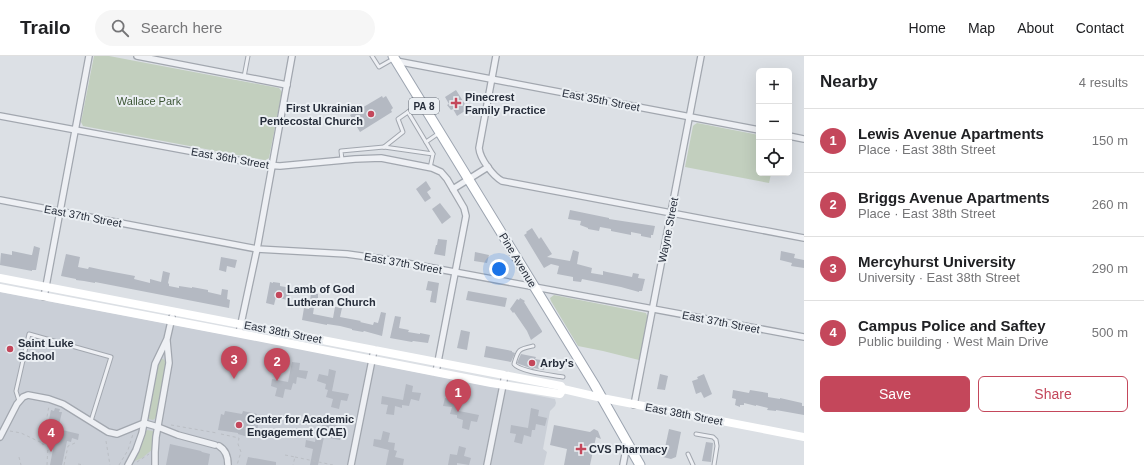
<!DOCTYPE html>
<html lang="en">
<head>
<meta charset="utf-8">
<style>
	body { margin:0; font-family:Helvetica,sans-serif; background:#f6f6f6; color:#202124 }
	.controls { position:absolute; right:12px; top:12px; display:grid; overflow:hidden; border-radius:6px; box-shadow:0 4px 16px #0002 }
	.controls button { width:36px; height:36px; display:grid; place-items:center; padding:0; border:0; border-bottom:1px solid #e0e0e0; background:#fff; color:#202124; font:20px sans-serif }
	.you { position:absolute; left:499px; top:213px; width:14px; height:14px; margin:-10px; border:3px solid #fff; border-radius:50%; background:#1a73e8; box-shadow:0 0 0 6px #1a73e833 }
	.badge { display:grid; place-items:center; width:26px; height:26px; border-radius:50%; background:#c4475b; color:#fff; font-size:13px; font-weight:700 }
	.pin { position:absolute; translate:-50% -33px; filter:drop-shadow(0 1px 2px #0008) }
	.pin::after { content:''; position:absolute; top:21px; width:14px; height:12px; background:inherit; clip-path:polygon(0 0,100% 0,50% 100%) }
	.list { margin:0; padding:0; list-style:none }
	h2 { display:flex; justify-content:space-between; align-items:center; height:52px; margin:0; padding:0 16px; font-size:17px }
	h2 small { font-size:13px; font-weight:400; color:#757577 }
	.list li { display:grid; grid-template-columns:26px 1fr auto; gap:12px; align-items:center; box-sizing:border-box; height:64px; padding:0 16px; border-top:1px solid #e0e0e0 }
	.list b { display:block; font-size:15px; white-space:nowrap }
	.list p { margin:0; font-size:13px; white-space:nowrap; color:#757577 }
	.list em { font-size:13px; font-style:normal; color:#757577 }
	.actions { display:flex; gap:8px; padding:12px 16px }
	.actions a { flex:1; padding:9px 0; border:1px solid #c4475b; border-radius:6px; text-align:center; font-size:14px; color:#c4475b }
	.actions .main { background:#c4475b; color:#fff }
	.icon { flex:none; width:22px; height:22px; fill:none; stroke:currentColor; stroke-width:2; stroke-linecap:round; stroke-linejoin:round }
	.map { position:relative; flex:none; width:804px; height:409px; overflow:hidden }
	header { display:flex; align-items:center; gap:24px; box-sizing:border-box; height:56px; padding:0 20px; background:#fff; border-bottom:1px solid #e0e0e0 }
	header strong { font-size:19px }
	nav { display:flex; gap:22px; margin-inline-start:auto; font-size:14px }
	.search { width:280px; height:36px; background:#f6f6f6; display:flex; align-items:center; gap:10px; box-sizing:border-box; padding:0 14px; border-radius:22px; color:#757577; font-size:15px }
	main { display:flex }
	aside { flex:1; background:#fff }
	.map>svg:first-child { display:block }
</style>
</head>
<body>
<header>
<strong>Trailo</strong>
<div class="search"><svg class="icon" aria-label="search" viewBox="0 0 24 24"><circle cx="10" cy="10" r="6"/><path d="M15 15l6 6"/></svg>Search here</div>
<nav><a>Home</a><a>Map</a><a>About</a><a>Contact</a></nav>
</header>
<main>
<div class="map">
<svg width="804" height="409" viewBox="0 0 804 409">
	<rect width="100%" height="100%" fill="#dce0e5"/>
	<path fill="#cacfd7" d="M0 236 296 292 390 311 555 343 556 347 555 350 550 355 543 393 547 396 544 409H0Z"/>
	<g fill="#c2cfbe">
		<path d="M94 0H109L279 32 282 36 269 102 266 104H264L83 70 81 66Z"/>
		<path d="M697 67 759 79V117H773L772 118H771L769 127 685 111 693 70 694 69Z"/>
		<path d="M554 239 646 257 648 262 639 304 603 295 578 290 551 245 550 242Z"/>
		<path d="M160 303H163L167 307 157 361 153 364 149 363 148 360 157 308Z"/>
		<path d="M147 374 153 375 154 380 153 393 142 402 132 406 144 378Z"/>
	</g>
	<g fill="#b4b9c2">
		<path d="M456 34 468 53 457 60 453 53 451 54 447 49 449 48 445 41Z"/>
		<path d="M382 40 383 42 386 40 393 52 391 54 392 56 360 76 350 59Z"/>
		<path d="M426 125 431 133 427 136 431 142 425 146 416 133Z"/>
		<path d="M440 147 451 161 442 168 432 153Z"/>
		<path d="M570 154 609 162V163L655 170 653 179H651V182L641 180V178L631 176V179L611 175V173L600 171 599 175 588 173V172L580 169 581 165 568 163Z"/>
		<path d="M532 172 539 183 541 181 552 198 547 201 570 205 573 194 579 196 577 208 592 212 591 217 603 219V215L607 216 632 221 633 217 639 218 638 222 645 223 642 235H639V236L621 231 582 223 581 226 573 225V221L557 218 559 210 551 208 544 212 524 179 527 177 526 176Z"/>
		<path d="M438 183 447 184 445 200 434 198 436 189H437Z"/>
		<path d="M34 190 40 192 36 214H32V215L0 209 1 197 12 199V195L31 199H32Z"/>
		<path d="M781 195 795 198 794 202 804 204V212L791 210 792 207 780 204Z"/>
		<path d="M475 196 489 199 487 207 474 205Z"/>
		<path d="M66 198 80 201 78 211 88 213 89 211 103 214 135 220 134 223 150 227V223L161 226 163 215 170 217 168 227 169 228V230L179 232V230L192 232V231L208 234V236L221 239 222 233 228 234 227 243 230 244 229 252 95 226V227L84 225 76 224V223L61 220Z"/>
		<path d="M221 201 237 204 235 212 227 210 226 216 219 214Z"/>
		<path d="M428 225 439 227 436 247 430 246 432 235 426 234Z"/>
		<path d="M270 226 273 227V226L280 227V230L291 232 289 242H287V244L276 241 274 249 266 247Z"/>
		<path d="M468 235 507 242 505 251 466 244Z"/>
		<path d="M311 237 318 238V245H315L313 258 333 262 335 251 342 252 340 261 361 265 360 266 373 269 374 266 378 267 381 256 386 257 382 280 364 275 363 276 352 274V273L340 270 327 268V269L302 264 304 252 309 253Z"/>
		<path d="M520 242 525 245 524 246 542 275V276L531 284 527 275 514 256 513 257 510 253 517 243 519 244Z"/>
		<path d="M395 260 401 261 399 272 409 274 408 276 420 278V277L430 279 428 287 413 285 412 286 390 282Z"/>
		<path d="M461 274 470 276 467 294 457 292Z"/>
		<path d="M486 290 512 295V296L515 297 511 306 484 301Z"/>
		<path d="M521 298 536 301 535 303 546 305 544 314 534 312 533 313 519 308 517 307Z"/>
		<path d="M292 306 300 307 299 314 308 315 306 323 297 321 296 328 293 327 291 334 285 333 283 342 275 340 277 332 271 330 272 323 288 326Z"/>
		<path d="M329 313 336 315 332 335 349 338 347 345 341 344 339 353 331 351 333 343 326 341 328 334 325 333 326 328 317 325 319 318 328 320Z"/>
		<path d="M660 318 668 320 665 334 657 333Z"/>
		<path d="M704 318 712 338 704 342 701 336 696 338 692 325 698 323 697 321Z"/>
		<path d="M406 328 413 330 412 336 421 337 419 345 411 343 409 350 402 349V352L395 350 394 359 386 358 388 349 381 348 382 340 403 344Z"/>
		<path d="M733 334 749 337 750 334 768 337V341L780 343V342L802 347V350H804V359L776 354V355L767 354 768 352 756 349V350L744 347V349H740V351L735 349 736 343 732 342Z"/>
		<path d="M454 337 462 339 459 355 479 359 477 366 471 365 469 374 462 372 463 364 457 362V359L450 358 452 351 443 350 445 342 453 344Z"/>
		<path d="M55 352 60 353 59 356H62L58 373 79 378 78 384 72 382 71 386 67 385 62 409H50L54 388 44 386 51 354 54 355Z"/>
		<path d="M531 352 539 354 538 360 547 362 545 370 536 368 535 374H532L531 381 524 379 522 388 514 386 516 378 510 377 511 369 528 372Z"/>
		<path d="M225 355 242 358 243 355 257 358 255 369H258L257 377 253 376 252 381 249 380 248 381 238 378V377L218 374 221 358 224 359Z"/>
		<path d="M324 363 337 367 335 375 341 376 340 384 324 381 318 409H310L313 393 305 391 306 384 315 386 316 379 319 380Z"/>
		<path d="M554 369 590 376 594 373 598 375 601 383 596 381 590 409H564L567 393 550 389Z"/>
		<path d="M669 373 681 376 676 401 671 403 663 401Z"/>
		<path d="M383 375 390 377 388 386 395 387 394 394 397 395 395 401 404 403 403 409H386L389 394 373 390 374 383 381 384Z"/>
		<path d="M706 386 713 387 711 406 702 405Z"/>
		<path d="M170 388 201 395 202 396 210 398 208 409H166Z"/>
		<path d="M459 390 466 392 464 400 471 402 469 409 457 407V409H448L450 398 457 399Z"/>
		<path d="M248 401 276 406V409H246Z"/>
	</g>
	<g fill="none" stroke-linecap="round" stroke-linejoin="round">
		<g stroke="#a2a7af" stroke-width="5">
			<g id="lane">
				<path d="M372 0 379 11 393 3"/>
				<path d="M244 21 248 0"/>
				<path d="M420 47 408 56 426 86 439 77"/>
				<path d="M426 86 433 98 430 112"/>
				<path d="M384 91 403 76 398 63 408 56"/>
				<path d="M342 104 341 95 384 91 433 98"/>
				<path d="M533 290C519 293 518 293 514 308 520 316 552 319 563 321"/>
				<path d="M19 345 16 335 29 278 111 301 91 365"/>
				<path d="M696 378 713 381 716 384 717 390 714 409"/>
				<path d="M688 398 693 409"/>
			</g>
		</g>
		<g stroke="#a2a7af" stroke-width="8">
			<g id="street">
				<path d="M137 0 287 29"/>
				<path d="M496 0 479 92C480 103 493 120 502 125L804 182"/>
				<path d="M396 5 759 74"/>
				<path d="M0 60 264 109 280 110 355 103 381 102 432 112 441 116 447 123 464 152 466 160 436 316"/>
				<path d="M789 80 804 83"/>
				<path d="M453 133 488 111"/>
				<path d="M0 144 257 193 347 198 390 204 804 281"/>
				<path d="M44 241 89 0"/>
				<path d="M239 277 257 193 292 0"/>
				<path d="M634 349 701 0"/>
				<path d="M0 381 17 348 23 341 28 339 49 343 63 348 108 376 117 378 144 367 158 371 178 379 215 389"/>
				<path d="M219 390C226 394 228 401 228 409"/>
				<path d="M128 409 136 394 142 377 155 308 167 283 172 261"/>
				<path d="M155 409V396L156 381 169 307 167 285"/>
				<path d="M351 409 374 294"/>
				<path d="M487 409 505 319"/>
				<path d="M623 409 627 388"/>
			</g>
		</g>
		<g stroke="#9ca4b0" stroke-width="11">
			<path id="primary" d="M393 0 594 328 640 409"/>
		</g>
		<g stroke="#babec4" stroke-width="1" stroke-dasharray="3 3" stroke-linecap="butt">
			<path d="M171 369 217 377"/>
			<path d="M10 375 21 377 42 387"/>
			<path d="M221 378 239 382 238 388 241 396 237 409"/>
			<path d="M106 385 110 409"/>
			<path d="M285 399 295 401 293 409"/>
			<path d="M19 401 21 409"/>
			<path d="M295 401 333 409"/>
			<path d="M137 406 149 398"/>
			<path d="M78 408 84 409"/>
			<path d="M47 409 48 389 42 388 49 350"/>
			<path d="M64 409 68 390 75 387"/>
			<path d="M119 409 128 394 133 378"/>
		</g>
		<use href="#lane" stroke="#eef0f4" stroke-width="3"/>
		<use href="#street" stroke="#eef0f4" stroke-width="5.5"/>
		<g stroke="#fff" stroke-width="8">
			<path d="M0 222 561 330 563 333 602 342 804 381"/>
			<path d="M0 232 231 276 491 327 560 338 563 333"/>
		</g>
		<use href="#primary" stroke="#fff" stroke-width="9"/>
	</g>
	<g fill="#c4475b" stroke="#ebeff3" stroke-width="1.5">
		<path d="M454 41h4v4h4v4h-4v4h-4v-4h-4v-4h4z"/>
		<circle cx="371" cy="58" r="4"/>
		<circle cx="279" cy="239" r="4"/>
		<circle cx="10" cy="293" r="4"/>
		<circle cx="532" cy="307" r="4"/>
		<circle cx="239" cy="369" r="4"/>
		<path d="M579 387h4v4h4v4h-4v4h-4v-4h-4v-4h4z"/>
	</g>
	<g text-anchor="middle" dominant-baseline="central" stroke-width="4" stroke-linejoin="round" paint-order="stroke">
		<rect fill="#ebeff3" stroke="#626872" stroke-width="1" x="409" y="42" width="30" height="16" rx="3"/>
		<g font-size="10" font-weight="bold" fill="#272e3b">
			<text x="424" y="50">PA 8</text>
		</g>
		<g font-size="11" font-weight="bold" fill="#272e3b" stroke="#ebeff3" text-anchor="start">
			<text x="465" y="41">Pinecrest<tspan x="465" dy="13">Family Practice</tspan></text>
			<text x="363" y="52" text-anchor="end">First Ukrainian<tspan x="363" dy="13">Pentecostal Church</tspan></text>
			<text x="287" y="233">Lamb of God<tspan x="287" dy="13">Lutheran Church</tspan></text>
			<text x="18" y="287">Saint Luke<tspan x="18" dy="13">School</tspan></text>
			<text x="540" y="307">Arby's</text>
			<text x="247" y="363">Center for Academic<tspan x="247" dy="13">Engagement (CAE)</tspan></text>
			<text x="589" y="393">CVS Pharmacy</text>
		</g>
		<g font-size="11" fill="#272e3b" stroke="#ebeff3">
			<text transform="translate(601 44) rotate(11)">East 35th Street</text>
			<text transform="translate(230 102) rotate(10)">East 36th Street</text>
			<text transform="translate(83 160) rotate(11)">East 37th Street</text>
			<text transform="translate(668 174) rotate(-79)">Wayne Street</text>
			<text transform="translate(518 204) rotate(59)">Pine Avenue</text>
			<text transform="translate(403 207) rotate(10)">East 37th Street</text>
			<text transform="translate(721 266) rotate(11)">East 37th Street</text>
			<text transform="translate(283 276) rotate(11)">East 38th Street</text>
			<text transform="translate(684 358) rotate(11)">East 38th Street</text>
		</g>
		<g font-size="11" fill="#3c5535" stroke="#ebeff3">
			<text x="149" y="45">Wallace Park</text>
		</g>
	</g>
</svg>
<div class="controls">
<button>+</button>
<button>−</button>
<button><svg class="icon" aria-label="locate" viewBox="0 0 24 24"><circle cx="12" cy="12" r="6"/><path d="M12 2v4M12 18v4M2 12h4M18 12h4"/></svg></button>
</div>
<div class="you"></div>
<div class="pin badge" style="left:458px;top:356px">1</div>
<div class="pin badge" style="left:277px;top:325px">2</div>
<div class="pin badge" style="left:234px;top:323px">3</div>
<div class="pin badge" style="left:51px;top:396px">4</div>
</div>
<aside>
<h2>Nearby<small>4 results</small></h2>
<ul class="list">
<li><span class="badge">1</span><div><b>Lewis Avenue Apartments</b><p>Place · East 38th Street</p></div><em>150 m</em></li>
<li><span class="badge">2</span><div><b>Briggs Avenue Apartments</b><p>Place · East 38th Street</p></div><em>260 m</em></li>
<li><span class="badge">3</span><div><b>Mercyhurst University</b><p>University · East 38th Street</p></div><em>290 m</em></li>
<li><span class="badge">4</span><div><b>Campus Police and Saftey</b><p>Public building · West Main Drive</p></div><em>500 m</em></li>
</ul>
<div class="actions"><a class="main">Save</a><a>Share</a></div>
</aside>
</main>
</body>
</html>
